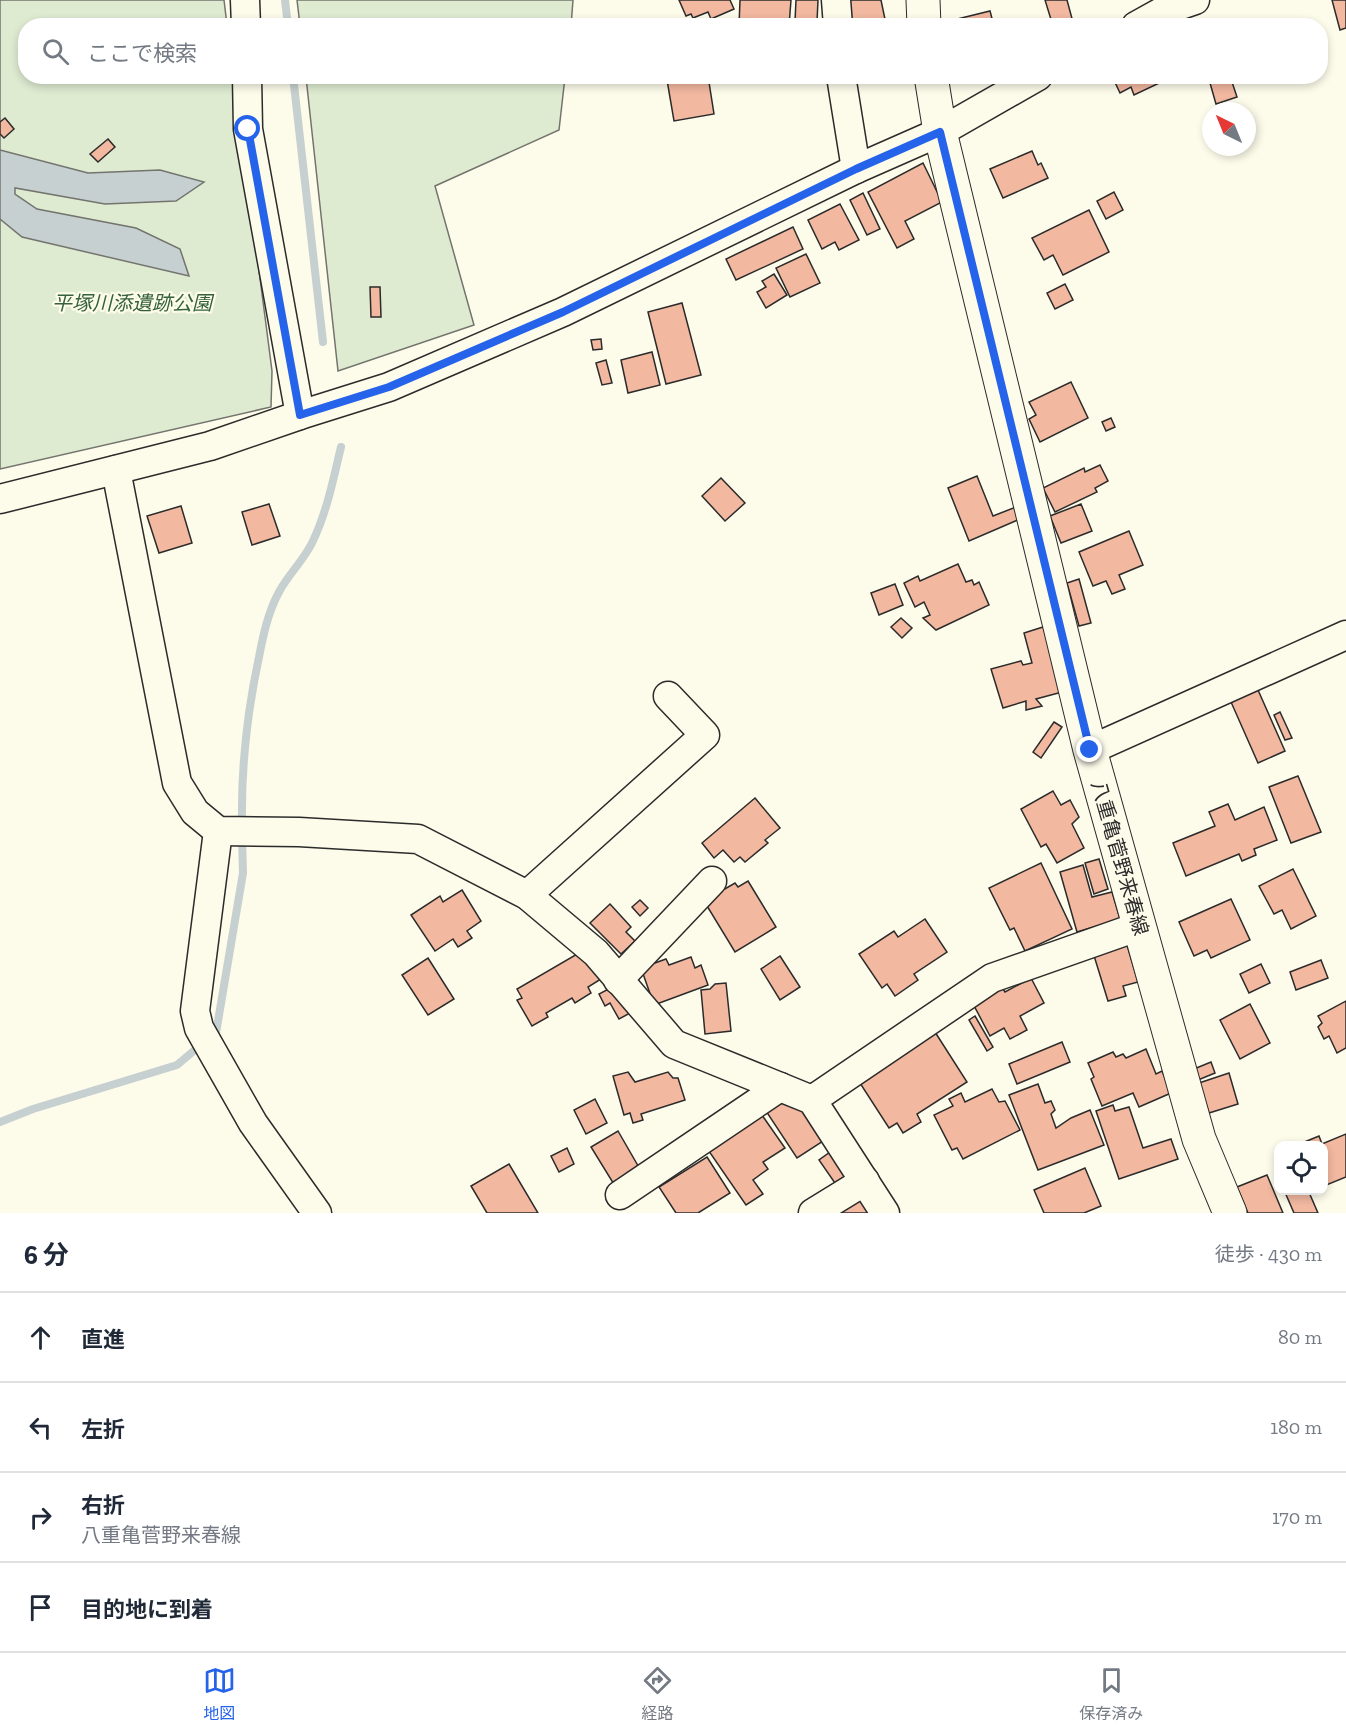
<!DOCTYPE html>
<html lang="ja">
<head>
<meta charset="utf-8">
<style>
	body { margin:0; font-family:"Zilla Slab","Noto Sans JP",serif; background:#f2f2f3; color:#1f2937 }
	.controls { position:absolute; right:18px; bottom:18px; display:grid; overflow:hidden; border-radius:12px; box-shadow:0 3px 9px #0003 }
	.controls button { width:54px; height:54px; display:grid; place-items:center; padding:0; border:0; border-bottom:2px solid #e0e1e3; background:#fff; color:#1f2937; font:30px sans-serif }
	.compass { position:absolute; left:1202px; top:102px; width:54px; height:54px; border-radius:50%; background:#fff; box-shadow:0 3px 9px #0003; rotate:317deg }
	.stop { position:absolute; width:18px; height:18px; margin:-14px; border:4px solid #2563eb; border-radius:50%; background:#fff }
	.stop.end { background:#2563eb; border-color:#fff; box-shadow:0 2px 6px #0008 }
	.list { margin:0; padding:0; list-style:none }
	h2 { display:flex; justify-content:space-between; align-items:center; height:78px; margin:0; padding:0 24px; font-size:26px }
	h2 small { font-size:20px; font-weight:400; color:#747a83 }
	.list li { display:grid; grid-template-columns:39px 1fr auto; gap:18px; align-items:center; box-sizing:border-box; height:90px; padding:0 24px; border-top:2px solid #e0e1e3 }
	.list b { display:block; font-size:22px; white-space:nowrap }
	.list p { margin:0; font-size:20px; white-space:nowrap; color:#747a83 }
	.list em { font-size:20px; font-style:normal; color:#747a83 }
	.icon { flex:none; width:33px; height:33px; fill:none; stroke:currentColor; stroke-width:2; stroke-linecap:round; stroke-linejoin:round }
	.map { position:relative; flex:none; width:1346px; height:1213px; overflow:hidden }
	.search { position:absolute; background:#fff; box-shadow:0 3px 9px #0003; left:18px; right:18px; top:18px; height:66px; display:flex; align-items:center; gap:15px; box-sizing:border-box; padding:0 21px; border-radius:24px; color:#747a83; font-size:22px }
	.sheet { height:438px; background:#fff }
	nav { display:flex; justify-content:space-around; align-items:center; box-sizing:border-box; height:84px; border-top:2px solid #e0e1e3; background:#fff; font-size:16px; color:#747a83 }
	nav a { display:grid; justify-items:center; gap:3px }
	nav .on { color:#2563eb }
	.map>svg:first-child { display:block }
</style>
</head>
<body>
<div class="map">
<svg width="1346" height="1213" viewBox="0 0 1346 1213">
	<rect width="100%" height="100%" fill="#fdfbea"/>
	<g fill="#deebd1" stroke="#74746e" stroke-width="1.5">
		<path d="M0 0H224L227 25 26 26V76L234 77 272 371 271 407 0 469Z"/>
		<path d="M297 0H573L571 26 300 25Z"/>
		<path d="M306 77H565L559 130 435 186 474 325 338 371Z"/>
	</g>
	<path fill="#c7d0d0" stroke="#74746e" stroke-width="1.5" d="M0 150 88 173 160 170 204 182 176 201 105 204 15 188V194L37 209 136 228 180 249 189 276 22 237 0 219Z"/>
	<g fill="none" stroke-linecap="round" stroke-linejoin="round">
		<g stroke="#c7d0d0" stroke-width="8">
			<path d="M285 0 288 26"/>
			<path d="M293 76 323 342"/>
			<path d="M242 825C241 769 247 713 259 657 263 636 268 612 279 592 288 575 303 561 312 543 327 512 333 480 341 447"/>
			<path d="M211 1037 216 1033 243 873 242 837"/>
			<path d="M0 1122 33 1109 177 1065 202 1044"/>
		</g>
	</g>
	<g fill="#f2b8a0" stroke="#2b2b2b" stroke-width="1.5">
		<path d="M679 0H730L734 9 711 19 708 12 693 18 691 14 686 16Z"/>
		<path d="M740 0H791L789 26H739Z"/>
		<path d="M796 0H818L817 22 795 21Z"/>
		<path d="M846 0H881L886 24 851 26Z"/>
		<path d="M1045 0H1067L1074 26H1053Z"/>
		<path d="M1332 0H1346V28L1340 30Z"/>
		<path d="M990 11 994 26H942L941 23Z"/>
		<path d="M690 76H708L714 114 674 121 667 80Z"/>
		<path d="M734 76H794V83L734 81Z"/>
		<path d="M1112 76H1172V77L1134 95 1131 87 1120 93Z"/>
		<path d="M1208 76H1230L1237 97 1216 104Z"/>
		<path d="M5 118 14 129 4 138 0 134V122Z"/>
		<path d="M108 139 115 147 98 162 90 154Z"/>
		<path d="M1032 151 1038 165 1041 163 1048 178 1003 198 990 169Z"/>
		<path d="M923 163 942 202 905 221 914 239 897 248 868 192Z"/>
		<path d="M1114 192 1123 210 1106 219 1097 201Z"/>
		<path d="M863 193 880 229 867 235 850 200Z"/>
		<path d="M840 204 859 240 839 250 835 242 822 249 808 220Z"/>
		<path d="M1089 210 1109 252 1063 275 1053 255 1044 260 1032 238Z"/>
		<path d="M793 227 803 249 736 280 726 259Z"/>
		<path d="M806 254 820 283 790 297 776 268Z"/>
		<path d="M774 274 787 295 766 308 757 292 766 287 762 281Z"/>
		<path d="M1065 284 1073 300 1055 309 1047 293Z"/>
		<path d="M370 287H380L381 317H371Z"/>
		<path d="M682 303 701 375 666 384 648 312Z"/>
		<path d="M601 339 602 349 593 350 591 340Z"/>
		<path d="M652 352 660 385 628 393 621 360Z"/>
		<path d="M606 360 612 383 602 385 596 363Z"/>
		<path d="M1071 382 1088 418 1040 442 1029 419 1036 415 1029 402Z"/>
		<path d="M1111 418 1115 427 1106 431 1102 422Z"/>
		<path d="M1100 465 1108 481 1095 488 1097 492 1055 512 1043 488 1084 468 1085 472Z"/>
		<path d="M977 476 993 516 1016 507 1020 519 969 541 948 488Z"/>
		<path d="M721 478 745 503 725 521 702 496Z"/>
		<path d="M269 504 280 536 252 545 242 512Z"/>
		<path d="M1081 504 1092 531 1061 543 1050 516Z"/>
		<path d="M181 506 192 543 159 553 147 516Z"/>
		<path d="M1129 531 1143 565 1119 575 1125 589 1112 594 1106 581 1093 586 1079 552Z"/>
		<path d="M958 564 966 582 972 580 974 585 979 582 989 605 936 630 923 618 930 615 924 602 915 607 904 583 918 576 920 581Z"/>
		<path d="M1079 579 1091 623 1079 626 1067 583Z"/>
		<path d="M895 584 903 605 879 615 871 593Z"/>
		<path d="M901 618 912 628 902 638 891 627Z"/>
		<path d="M1043 627 1066 691 1036 699 1042 706 1026 710V701L1003 708 991 669 1021 661 1023 665 1032 663 1024 633Z"/>
		<path d="M1258 690 1285 751 1258 763 1231 702Z"/>
		<path d="M1280 712 1292 738 1285 740 1274 715Z"/>
		<path d="M1054 722 1062 727 1041 758 1033 752Z"/>
		<path d="M1298 776 1321 832 1291 843 1269 787Z"/>
		<path d="M1053 791 1061 805 1070 800 1079 817 1072 824 1084 848 1057 863 1046 844 1041 847 1021 809Z"/>
		<path d="M755 798 780 828 765 840 768 843 745 862 740 857 734 862 723 850 714 858 702 843Z"/>
		<path d="M1228 804 1235 820 1264 807 1277 840 1254 849 1256 855 1242 861 1239 854 1186 876 1173 843 1215 826 1209 812Z"/>
		<path d="M1099 859 1108 889 1094 894 1085 863Z"/>
		<path d="M1041 863 1072 929 1025 951 1014 928 1010 930 989 888Z"/>
		<path d="M1083 865 1092 897 1112 892 1120 919 1077 932 1060 872Z"/>
		<path d="M1293 869 1316 916 1291 929 1282 910 1274 914 1259 886Z"/>
		<path d="M748 881 776 927 735 952 704 901 735 883 738 887Z"/>
		<path d="M462 890 481 921 467 931 472 938 458 947 453 939 435 951 411 915 440 896 443 902Z"/>
		<path d="M1231 899 1250 940 1211 958 1207 950 1194 956 1179 922Z"/>
		<path d="M640 900 648 908 640 916 632 907Z"/>
		<path d="M610 904 631 927 626 932 635 941 621 954 590 923Z"/>
		<path d="M925 919 947 952 914 974 918 980 895 996 887 984 882 988 859 954 894 931 898 937Z"/>
		<path d="M1124 935 1138 982 1123 986 1126 996 1108 1001 1091 946Z"/>
		<path d="M584 950 601 979 588 987 591 993 575 1003 572 998 546 1013 548 1017 532 1026 517 1000 522 998 517 989Z"/>
		<path d="M780 956 800 987 780 1000 761 969Z"/>
		<path d="M691 957 695 968 701 965 708 985 654 1005 641 968 666 959 669 965Z"/>
		<path d="M428 958 454 999 428 1015 402 975Z"/>
		<path d="M1321 960 1328 978 1296 990 1290 972Z"/>
		<path d="M1261 964 1270 983 1249 993 1240 974Z"/>
		<path d="M1031 978 1044 1003 1020 1016 1027 1030 1010 1039 1004 1028 990 1036 971 1000 1000 984 1005 992Z"/>
		<path d="M726 983 731 1031 705 1034 701 990 710 989 715 984Z"/>
		<path d="M616 985 632 1012 619 1019 610 1003 605 1006 599 994Z"/>
		<path d="M1346 1001V1048L1337 1053 1329 1036 1324 1039 1318 1027 1322 1023 1318 1016Z"/>
		<path d="M1250 1004 1270 1043 1240 1059 1220 1020Z"/>
		<path d="M975 1016 993 1047 987 1051 969 1020Z"/>
		<path d="M935 1032 967 1082 917 1114 921 1122 903 1133 897 1123 889 1128 858 1080Z"/>
		<path d="M1062 1042 1070 1062 1017 1084 1009 1064Z"/>
		<path d="M1146 1049 1156 1074 1162 1071 1171 1093 1139 1107 1133 1093 1102 1106 1091 1079 1094 1077 1088 1063 1113 1052 1116 1057 1123 1054 1126 1058Z"/>
		<path d="M1211 1062 1215 1073 1198 1080 1194 1069Z"/>
		<path d="M628 1072 635 1082 668 1072 673 1078H678L685 1100 641 1114 643 1120 633 1123 630 1113 624 1115 613 1076Z"/>
		<path d="M1229 1073 1238 1104 1209 1113 1199 1083Z"/>
		<path d="M1038 1084 1045 1103 1051 1101 1055 1110 1051 1114 1056 1128 1071 1118 1090 1110 1104 1145 1038 1170 1009 1095Z"/>
		<path d="M992 1089 999 1102 1005 1101 1020 1130 963 1159 957 1148 952 1150 934 1115 953 1106 949 1099 961 1093 965 1102Z"/>
		<path d="M782 1092 831 1136 797 1158 762 1105Z"/>
		<path d="M595 1099 607 1123 586 1134 574 1110Z"/>
		<path d="M1113 1105 1115 1111 1129 1107 1143 1148 1171 1139 1178 1159 1119 1179 1096 1111Z"/>
		<path d="M757 1108 785 1148 763 1162 768 1169 753 1180 763 1194 746 1205 704 1144Z"/>
		<path d="M618 1131 641 1171 615 1186 591 1147Z"/>
		<path d="M1346 1134V1177L1324 1186V1146H1303L1302 1143 1319 1136 1322 1144Z"/>
		<path d="M837 1147 855 1174 837 1186 819 1160Z"/>
		<path d="M567 1148 574 1164 559 1172 551 1156Z"/>
		<path d="M707 1157 730 1193 698 1213H676L659 1187Z"/>
		<path d="M509 1164 538 1213H487L471 1186Z"/>
		<path d="M1085 1168 1101 1206 1084 1213H1044L1034 1190Z"/>
		<path d="M1267 1175 1283 1213H1248L1237 1187Z"/>
		<path d="M865 1188 869 1213H827Z"/>
		<path d="M1284 1190H1308L1318 1213H1294Z"/>
	</g>
	<g fill="none" stroke-linecap="round" stroke-linejoin="round">
		<g stroke="#2b2b2b" stroke-width="31">
			<g id="minor">
				<path d="M245 0 246 26"/>
				<path d="M836 0 838 26"/>
				<path d="M1136 26 1163 11 1195 0"/>
				<path d="M247 76 248 129 300 415"/>
				<path d="M841 76 856 169"/>
				<path d="M116 470 177 783 195 812 218 831 299 832 418 839 527 895 596 953 674 1044 812 1100 885 1213"/>
				<path d="M0 499 210 446 300 415 389 387 563 312 856 169 940 132 1038 76"/>
				<path d="M1090 750 1346 635"/>
				<path d="M218 831 195 1011 199 1028 253 1123 317 1213"/>
				<path d="M527 895 705 735 668 696"/>
				<path d="M618 980 712 881"/>
				<path d="M812 1100 992 978 1140 926"/>
				<path d="M620 1195 780 1087"/>
				<path d="M813 1213 865 1181"/>
			</g>
		</g>
		<g stroke="#2b2b2b" stroke-width="35">
			<g id="major">
				<path d="M923 0 924 26"/>
				<path d="M931 76 940 132 1090 750 1199 1139 1230 1213"/>
			</g>
		</g>
		<use href="#minor" stroke="#fdfbea" stroke-width="28"/>
		<use href="#major" stroke="#fdfbea" stroke-width="33"/>
	</g>
	<g fill="none" stroke-linecap="round" stroke-linejoin="round">
		<path stroke="#2563eb" stroke-width="8" d="M248 129 300 415 389 387 563 312 856 169 940 132 1090 750"/>
	</g>
	<g text-anchor="middle" dominant-baseline="central" stroke-width="4.5" stroke-linejoin="round" paint-order="stroke">
		<g font-size="20" font-style="italic" fill="#34623c" stroke="#fdfbea">
			<text x="132" y="303">平塚川添遺跡公園</text>
		</g>
		<g font-size="20" fill="#2b2b2b" stroke="#fdfbea">
			<text transform="translate(1120 858) rotate(74)">八重亀菅野来春線</text>
		</g>
	</g>
</svg>
<div class="controls">
<button><svg class="icon" aria-label="locate" viewBox="0 0 24 24"><circle cx="12" cy="12" r="6"/><path d="M12 2v4M12 18v4M2 12h4M18 12h4"/></svg></button>
</div>
<svg class="compass" viewBox="-18 -18 36 36"><path d="M0-13l5 13h-10z" fill="#e53935"/><path d="M0 13l5-13h-10z" fill="#747a83"/></svg>
<div class="stop" style="left:248px;top:129px"></div>
<div class="stop end" style="left:1090px;top:750px"></div>
<div class="search"><svg class="icon" aria-label="search" viewBox="0 0 24 24"><circle cx="10" cy="10" r="6"/><path d="M15 15l6 6"/></svg>ここで検索</div>
</div>
<section class="sheet">
<h2>6 分<small>徒歩 · 430 m</small></h2>
<ul class="list">
<li><svg class="icon" aria-label="ahead" viewBox="0 0 24 24"><path d="M12 20V5M6 11l6-6 6 6"/></svg><div><b>直進</b></div><em>80 m</em></li>
<li><svg class="icon" aria-label="left" viewBox="0 0 24 24"><path d="M17 20v-9H6M10 6l-5 5 5 5"/></svg><div><b>左折</b></div><em>180 m</em></li>
<li><svg class="icon" aria-label="right" viewBox="0 0 24 24"><path d="M7 20v-9h11M14 6l5 5-5 5"/></svg><div><b>右折</b><p>八重亀菅野来春線</p></div><em>170 m</em></li>
<li><svg class="icon" aria-label="arrive" viewBox="0 0 24 24"><path d="M6 21V4h12l-3 4 3 4H6"/></svg><div><b>目的地に到着</b></div></li>
</ul>
</section>
<nav>
<a class="on"><svg class="icon" aria-label="map" viewBox="0 0 24 24"><path d="M3 6l6-2 6 2 6-2v14l-6 2-6-2-6 2zM9 4v14M15 6v14"/></svg>地図</a>
<a><svg class="icon" aria-label="directions" viewBox="0 0 24 24"><path d="M12 3l9 9-9 9-9-9zM9 14v-3h6M13 9l2 2-2 2"/></svg>経路</a>
<a><svg class="icon" aria-label="saved" viewBox="0 0 24 24"><path d="M7 4h10v16l-5-4-5 4z"/></svg>保存済み</a>
</nav>
</body>
</html>
